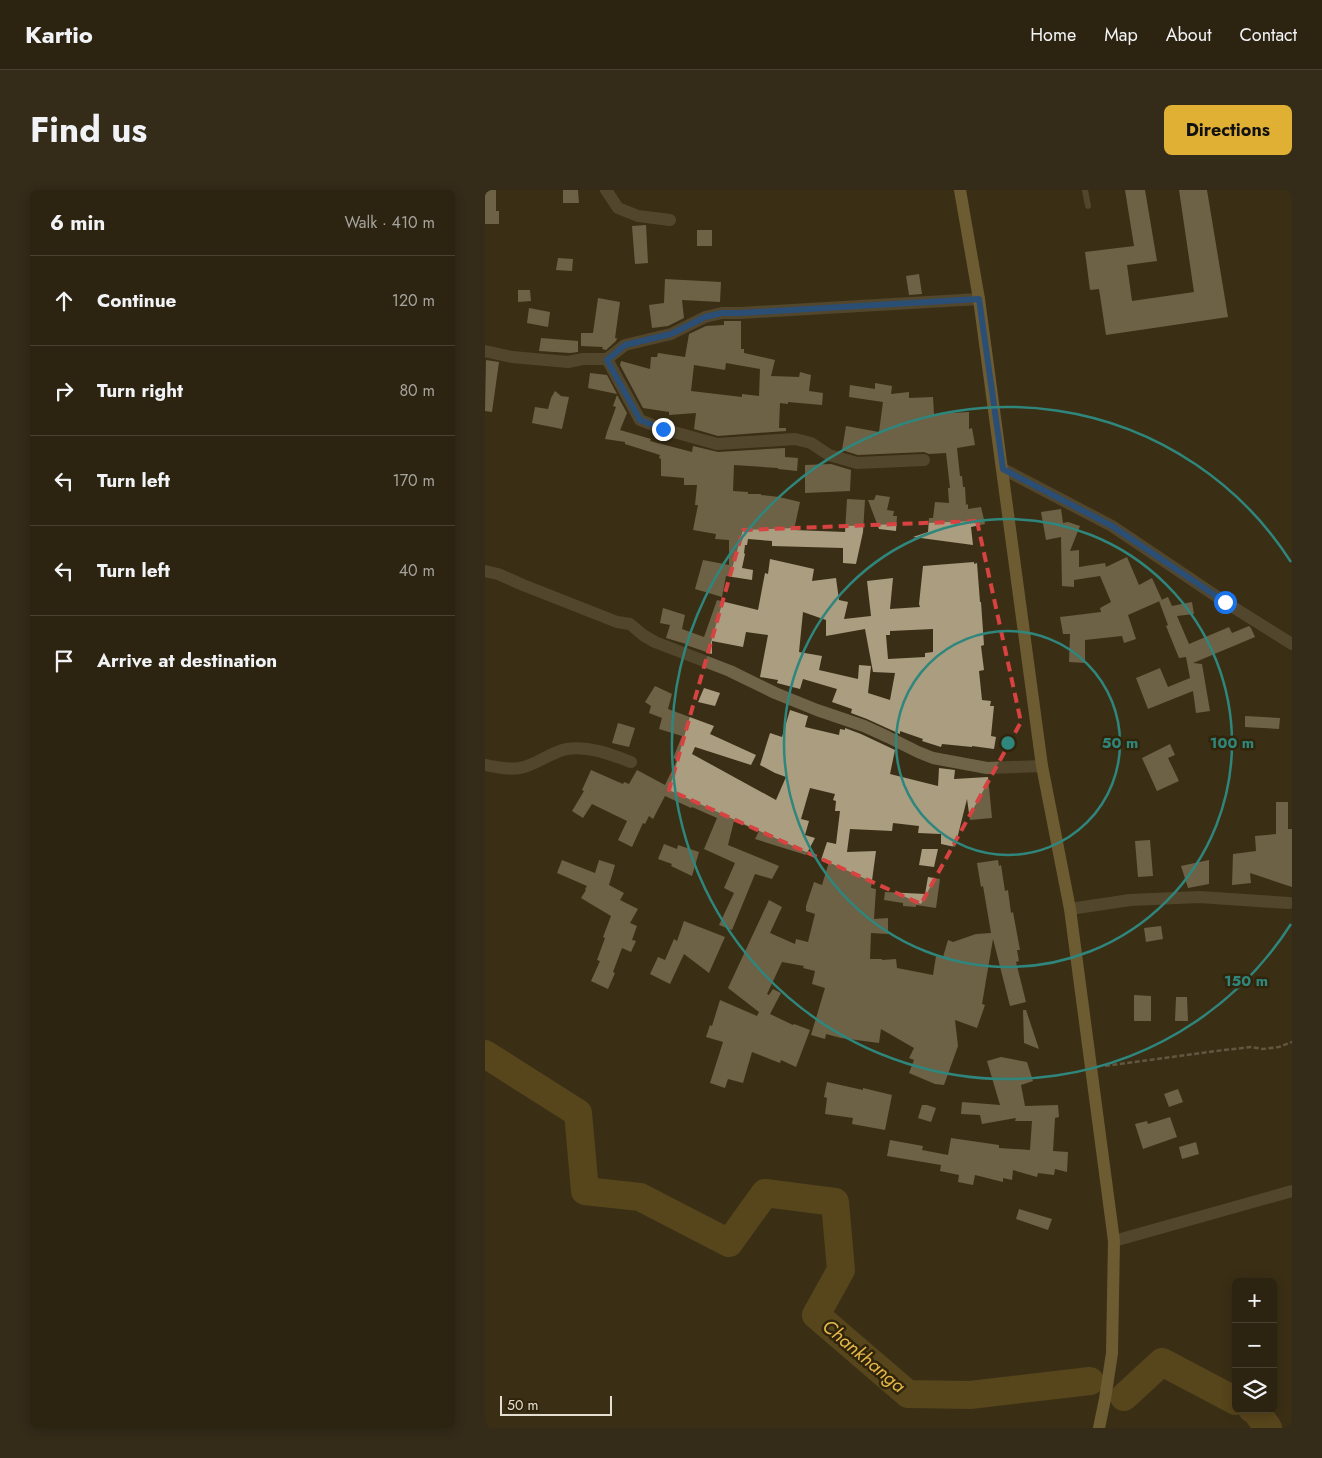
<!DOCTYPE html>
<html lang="en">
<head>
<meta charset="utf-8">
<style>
	body { margin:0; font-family:Jost,sans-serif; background:#342b19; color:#f1f3f6 }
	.controls { position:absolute; right:15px; bottom:15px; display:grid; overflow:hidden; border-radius:8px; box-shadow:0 2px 12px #0003 }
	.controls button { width:45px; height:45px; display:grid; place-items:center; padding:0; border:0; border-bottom:1px solid #484030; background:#2c2310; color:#f1f3f6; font:25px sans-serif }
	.scale { position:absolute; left:15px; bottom:12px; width:112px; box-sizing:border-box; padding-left:5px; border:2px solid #e6dfd1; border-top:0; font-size:14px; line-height:18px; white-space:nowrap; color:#e6dfd1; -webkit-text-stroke:4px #30250b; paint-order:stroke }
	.stop { position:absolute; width:15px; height:15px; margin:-11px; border:4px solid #1a73e8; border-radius:50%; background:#fff }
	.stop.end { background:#1a73e8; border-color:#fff; box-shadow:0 1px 5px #0008 }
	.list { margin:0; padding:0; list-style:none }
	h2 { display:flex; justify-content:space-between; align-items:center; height:65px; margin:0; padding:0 20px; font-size:21px }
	h2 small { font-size:16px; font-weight:400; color:#a6a49f }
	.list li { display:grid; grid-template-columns:32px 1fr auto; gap:15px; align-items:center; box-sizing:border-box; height:90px; padding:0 20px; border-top:1px solid #484030 }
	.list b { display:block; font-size:19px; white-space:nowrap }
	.list em { font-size:16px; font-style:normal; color:#a6a49f }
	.icon { flex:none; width:28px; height:28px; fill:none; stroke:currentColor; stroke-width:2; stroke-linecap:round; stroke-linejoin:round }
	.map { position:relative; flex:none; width:807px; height:1238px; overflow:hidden; border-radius:8px }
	header { display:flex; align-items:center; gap:30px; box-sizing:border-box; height:70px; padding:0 25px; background:#2c2310; border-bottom:1px solid #484030 }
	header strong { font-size:24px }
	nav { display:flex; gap:28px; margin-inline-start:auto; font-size:18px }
	.intro { display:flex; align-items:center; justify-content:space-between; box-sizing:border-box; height:120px; padding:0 30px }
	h1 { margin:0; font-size:35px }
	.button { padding:12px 22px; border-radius:8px; background:#e0b034; color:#111; font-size:18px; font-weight:700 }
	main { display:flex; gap:30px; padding:0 30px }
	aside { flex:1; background:#2c2310; border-radius:8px; box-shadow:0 2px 12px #0003 }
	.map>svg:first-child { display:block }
</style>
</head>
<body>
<header>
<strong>Kartio</strong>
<nav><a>Home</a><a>Map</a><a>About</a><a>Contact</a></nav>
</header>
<div class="intro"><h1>Find us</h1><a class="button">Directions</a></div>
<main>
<aside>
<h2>6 min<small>Walk · 410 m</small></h2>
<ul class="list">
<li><svg class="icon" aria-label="ahead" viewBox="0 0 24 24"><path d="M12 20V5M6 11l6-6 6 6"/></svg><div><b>Continue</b></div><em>120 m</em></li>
<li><svg class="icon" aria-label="right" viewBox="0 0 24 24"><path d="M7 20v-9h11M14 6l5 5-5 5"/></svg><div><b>Turn right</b></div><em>80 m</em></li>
<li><svg class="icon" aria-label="left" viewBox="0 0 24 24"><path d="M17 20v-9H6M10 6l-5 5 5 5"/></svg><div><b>Turn left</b></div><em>170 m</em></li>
<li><svg class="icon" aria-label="left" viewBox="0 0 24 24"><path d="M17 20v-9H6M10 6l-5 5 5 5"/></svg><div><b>Turn left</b></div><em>40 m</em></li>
<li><svg class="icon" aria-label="arrive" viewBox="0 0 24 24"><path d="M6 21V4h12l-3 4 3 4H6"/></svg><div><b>Arrive at destination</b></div></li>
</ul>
</aside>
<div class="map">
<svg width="807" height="1238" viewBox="0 0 807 1238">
	<rect width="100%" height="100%" fill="#3a2f16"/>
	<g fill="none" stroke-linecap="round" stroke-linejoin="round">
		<g stroke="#7a6023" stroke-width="28">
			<path d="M0 864 93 923 100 1001 155 1007 244 1053 280 1003 350 1012 356 1080 331 1125 423 1204 485 1205 605 1191"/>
			<path d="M639 1207 677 1172 751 1211"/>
			<path d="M767 1219 771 1221 783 1238"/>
		</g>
	</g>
	<g fill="#aa9d80" fill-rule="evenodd">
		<path d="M0 0H11V21H14V34H0Z"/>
		<path d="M78 0H93L94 13H78Z"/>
		<path d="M640 0H660L672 71 642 75 647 111 709 102 694 0H722L743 127 621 145 614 99 605 100 600 62 649 56Z"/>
		<path d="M161 35 163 73 150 74 147 36Z"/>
		<rect x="212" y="40" width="15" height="16"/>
		<path d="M73 68 88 69 87 81 71 80Z"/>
		<path d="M434 84 437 104 424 105 421 86Z"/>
		<path d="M180 89 236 92 235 112 197 110 199 128 183 136 167 138 164 115 179 113Z"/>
		<path d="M33 100H45L46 111 33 112Z"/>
		<path d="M113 108 135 112 130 148H132L131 151 121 160 117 159 118 157 96 156V143H108Z"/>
		<path d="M44 118 65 122 63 137 42 133Z"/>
		<path d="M239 131H256V159H259V163L290 170 286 186 314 187 315 182 326 185 324 201 338 203 337 215 303 212V214L295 213 294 238H301V241L233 246 209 239 211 223 184 225V222L158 218 135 175 136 171 165 179 166 167H172L173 163 200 167 204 144 221 136 239 135ZM241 173 275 179 274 206 257 204V207L206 201 209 175 240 180Z"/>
		<path d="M56 148 93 151V162L85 163 54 161Z"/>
		<path d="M1 170 14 172 7 222 0 221Z"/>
		<path d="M105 183 122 185 132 204 103 198Z"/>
		<path d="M390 193 407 196 406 204 424 202V208L448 207 449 224 484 222V239L487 238 490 255 472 258 475 286H477L478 297H480L481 315 483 314V319L496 317 500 334 486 337 488 355 428 347 443 342 444 328H448L450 312 464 313 463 298H465L461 263 444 264 439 262 373 265 357 260 361 236 394 242 398 212 364 207 365 195 390 199Z"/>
		<path d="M70 201 76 206 84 207 77 239 47 233 50 217 63 219 66 208Z"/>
		<path d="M132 205 142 223 135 240 166 249 165 251 207 262 208 256 233 262 300 258V267L313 268 312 281 293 279V278L249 275 248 301 263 302V304H276V305L294 307 315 312 309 340 360 342 362 309 380 310 378 342 371 374 358 373V358L287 356V351L263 349 262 355H260L259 363 260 364 257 378 268 380 267 390 241 386 237 407 210 399 218 370 244 375V350L230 349 231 344 208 340 213 315H210L212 295H199V288L176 286V269L174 268 175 265 140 254V252L120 249 122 242 131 217 128 216Z"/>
		<path d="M346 274 366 280 365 301 320 303V275Z"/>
		<path d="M391 305 405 307 402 320 409 321 408 326H412L411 341 394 339 383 310H389Z"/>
		<path d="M576 319 578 333 583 332 595 336 585 361 594 360V377L620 373 621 377 642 367 654 395 667 388 677 410 643 425 651 449 639 453 637 446 600 450V473L584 472 585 444H578L575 427 616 422 615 418 626 412 615 386 589 390V397L577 396 576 347 561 350 556 322Z"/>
		<path d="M285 369 329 379 327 391 351 388 354 410 363 412 359 429 386 426 382 391 408 388 405 419 435 417 434 414 438 376 489 372V374L492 373 495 412H496L499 455 496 456 499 480 494 481 497 510 506 511 505 516H509L506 546 511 547 509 559 487 556V557L457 554 456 557 437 551 438 549 415 541V544L382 529 366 523 367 519 347 512 352 499 318 489 315 499 292 493 293 490 275 487 283 445 261 442 258 457 227 451V464L201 455V454L181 448 185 435 175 433 178 418 200 425 197 439 219 447 232 410 273 420 280 383 283 384ZM318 422 341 430V446L380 439 388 482 410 483 405 510 383 503 386 476 374 475 373 489 334 480 337 466 314 462ZM448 439V462L440 463V467L403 469 401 445H405V441Z"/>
		<path d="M683 407 687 416 707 412 709 424 692 426 704 454 744 437 747 443 764 436 766 438 770 447 708 473 717 474 725 521 711 523 708 501 663 519 651 488 675 478 683 497 705 488 701 467 694 468 681 436 683 435 674 411Z"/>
		<path d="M170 496 187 504 183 519 229 536 225 544 271 565 266 575 210 557 207 564 291 610 301 587 290 583 275 575 285 543 297 547 305 520 323 526 320 537 354 545 355 539 360 540V538L376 544 410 560 405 584 453 596 454 578 470 580 469 589 503 587 507 628 485 630 482 609 470 657 456 654V644L433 643 434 636 408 633 407 641 365 639 362 662 391 661 386 698 391 699 389 729 403 728V744L386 743 385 769H397V770L411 769 412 778 448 785 451 766 458 767 463 750 468 752 491 744 506 743 498 696 496 697 492 673 513 670 514 676 516 675 520 701 523 700 526 723 528 722 535 760H532L534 771 531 772 541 812 525 816 508 749 497 814 500 815 492 838 470 830 473 856 459 895 450 894 424 883 429 870 424 868 429 858 396 839 394 853 356 848 341 844 340 849 326 845 340 798 327 794 330 781 318 778 319 776 297 772 282 804 284 805 288 799 296 803 285 824 308 835 309 834 325 840 311 877 296 870 295 873 267 862 258 893 243 889 240 898 225 893 238 852 221 847 225 835 227 836 235 810 272 826 274 822 243 798 284 710 297 717 285 743 310 754 311 749 323 752 330 724 321 721V716L329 692 337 695 344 672 336 670 342 652 351 654 355 621H350L351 611 348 610 350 604 325 598 316 629 324 631 320 645 330 648 321 665 270 649 274 641 249 631 243 655 294 676 287 689 270 684 247 740 234 735 249 703 239 698 250 673 219 659 232 628 207 617 206 618 180 606 168 629 164 626 160 634 158 633 147 657 133 650 142 631 107 614 98 628 87 621 99 601 97 600 106 580 138 594 139 592 144 594 152 580 180 595 192 570 188 568 197 546 174 539 177 528 164 523 166 516 160 512Z"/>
		<path d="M219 498 235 503 230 516 213 512Z"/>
		<path d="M760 526 795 528 794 539 760 537Z"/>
		<path d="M133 533 150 538 144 557 127 553Z"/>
		<path d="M685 554 690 565 683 568 694 591 672 601 657 568Z"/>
		<path d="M791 612H803V639H807V697L765 683 766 693 747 695 748 664 771 661 770 646 791 644Z"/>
		<path d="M665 650 668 686 653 687 650 651Z"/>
		<path d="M179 654 192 659 193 655 214 662 207 686 186 676 187 674 173 669Z"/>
		<path d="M437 659H453L449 677 434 675Z"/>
		<path d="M77 670 110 683 114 670 130 675 124 695 139 703 135 710 153 719 145 733 152 736 147 750 151 751 146 762 137 758 128 782 130 783 123 799 106 791 115 771 112 770 120 748 118 747 126 726 96 708 101 700 100 699 102 696 72 683Z"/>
		<path d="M724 670V694L703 698 696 676Z"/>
		<path d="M443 687 455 689 451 718 431 715V717L418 716V713L399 710 400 702 440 704Z"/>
		<path d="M199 731 240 747 224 783 199 764 185 794 165 784 173 767 180 770 189 749 192 751Z"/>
		<path d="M676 736 678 749 661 752 659 738Z"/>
		<path d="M649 805 666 806V831H649Z"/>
		<path d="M691 807H702L703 831H690Z"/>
		<path d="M538 820H541L554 859 539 853Z"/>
		<path d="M516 867 542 872 548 891 536 895 540 916 573 915 574 927 570 928 568 961 583 962 582 982 570 979 569 985 553 983 552 987 528 980 527 990 518 988V992L490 985 488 995 473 992 474 985 455 981 456 975 402 966 405 950 438 956 437 960 463 965 466 948 514 955V958L545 960 547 931H530L531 928 497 934 495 925 476 924 477 912 515 915 502 871Z"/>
		<path d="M342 892 378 900V898L407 905 400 940 367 934 368 928 340 924 342 908 339 907Z"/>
		<path d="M693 899 698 912 684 917 679 904Z"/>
		<path d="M437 915H442L451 918 446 932 433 928Z"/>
		<path d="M685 927 692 947 658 959 650 934 662 931 663 934Z"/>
		<path d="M711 952 714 964 697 969 694 957Z"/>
		<path d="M534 1019 567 1029 563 1040 531 1029Z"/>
	</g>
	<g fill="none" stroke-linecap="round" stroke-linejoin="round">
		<path stroke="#908773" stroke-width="2.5" stroke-dasharray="5 2.5" stroke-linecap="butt" d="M620 876 731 861 766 857 778 859 794 857 807 852"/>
		<path stroke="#6f6348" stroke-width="6" d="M600 0 603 16"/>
		<g stroke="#6f6348" stroke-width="12">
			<path d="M121 0 133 18 153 26 185 30"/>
			<path d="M0 161 27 167 83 172 98 169H122L140 155 186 144 220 127 237 123H255L494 109"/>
			<path d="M122 169 155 230 178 239 232 254 310 249 326 253 344 265 372 273 439 270"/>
			<path d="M518 279 627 336 740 412 807 454"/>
			<path d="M0 381 13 384 38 395 132 432 145 434 158 445 170 452 245 481 290 503 332 520 379 536 403 547 433 562 448 568 502 578 557 576"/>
			<path d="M0 575C12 577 27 581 39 577 54 573 66 562 82 559 105 556 125 564 146 572"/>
			<path d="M585 719 645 710 714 707 804 713"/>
			<path d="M629 1051 807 1001"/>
		</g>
		<path stroke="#ab9156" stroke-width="12" d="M475 0 494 109 557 576 585 719 629 1051 627 1163 620 1209 614 1238"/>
	</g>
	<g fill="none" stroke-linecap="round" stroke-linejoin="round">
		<path stroke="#1a73e8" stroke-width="6" d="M178 239 155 230 122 170 140 155 186 144 220 127 237 123H255L494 109 518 279 627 336 740 412"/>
	</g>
	<path d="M0 0H807V1238H0ZM492 331 536 532 436 714 184 600 258 340Z" fill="#3a2f16" fill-opacity=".55" fill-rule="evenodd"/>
	<path fill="none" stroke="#d84341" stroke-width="4" stroke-dasharray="10 6" stroke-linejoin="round" d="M492 331 536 532 436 714 184 600 258 340Z"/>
	<g fill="none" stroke="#2f867d" stroke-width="2.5">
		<circle cx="523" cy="553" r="112"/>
		<circle cx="523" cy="553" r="224"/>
		<path d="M806 734A336 336 0 1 1 806 372"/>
	</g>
	<g text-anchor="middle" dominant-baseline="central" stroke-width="5" stroke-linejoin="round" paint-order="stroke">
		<g font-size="19" font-style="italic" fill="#e5b749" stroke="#30250b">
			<text transform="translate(379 1166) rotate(40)">Chankhanga</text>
		</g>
	</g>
	<circle cx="523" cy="553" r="8" fill="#2f867d" stroke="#30250b" stroke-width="2.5"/>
	<g font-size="15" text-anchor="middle" font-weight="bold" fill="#2f867d" stroke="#30250b" stroke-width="5" stroke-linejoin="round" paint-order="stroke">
		<text x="635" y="558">50 m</text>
		<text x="747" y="558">100 m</text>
		<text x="761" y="796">150 m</text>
	</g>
</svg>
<div class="controls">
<button>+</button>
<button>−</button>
<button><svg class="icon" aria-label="layers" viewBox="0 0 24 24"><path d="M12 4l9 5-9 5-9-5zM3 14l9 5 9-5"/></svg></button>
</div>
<div class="scale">50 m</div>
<div class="stop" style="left:740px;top:412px"></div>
<div class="stop end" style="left:178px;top:239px"></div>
</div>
</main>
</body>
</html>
